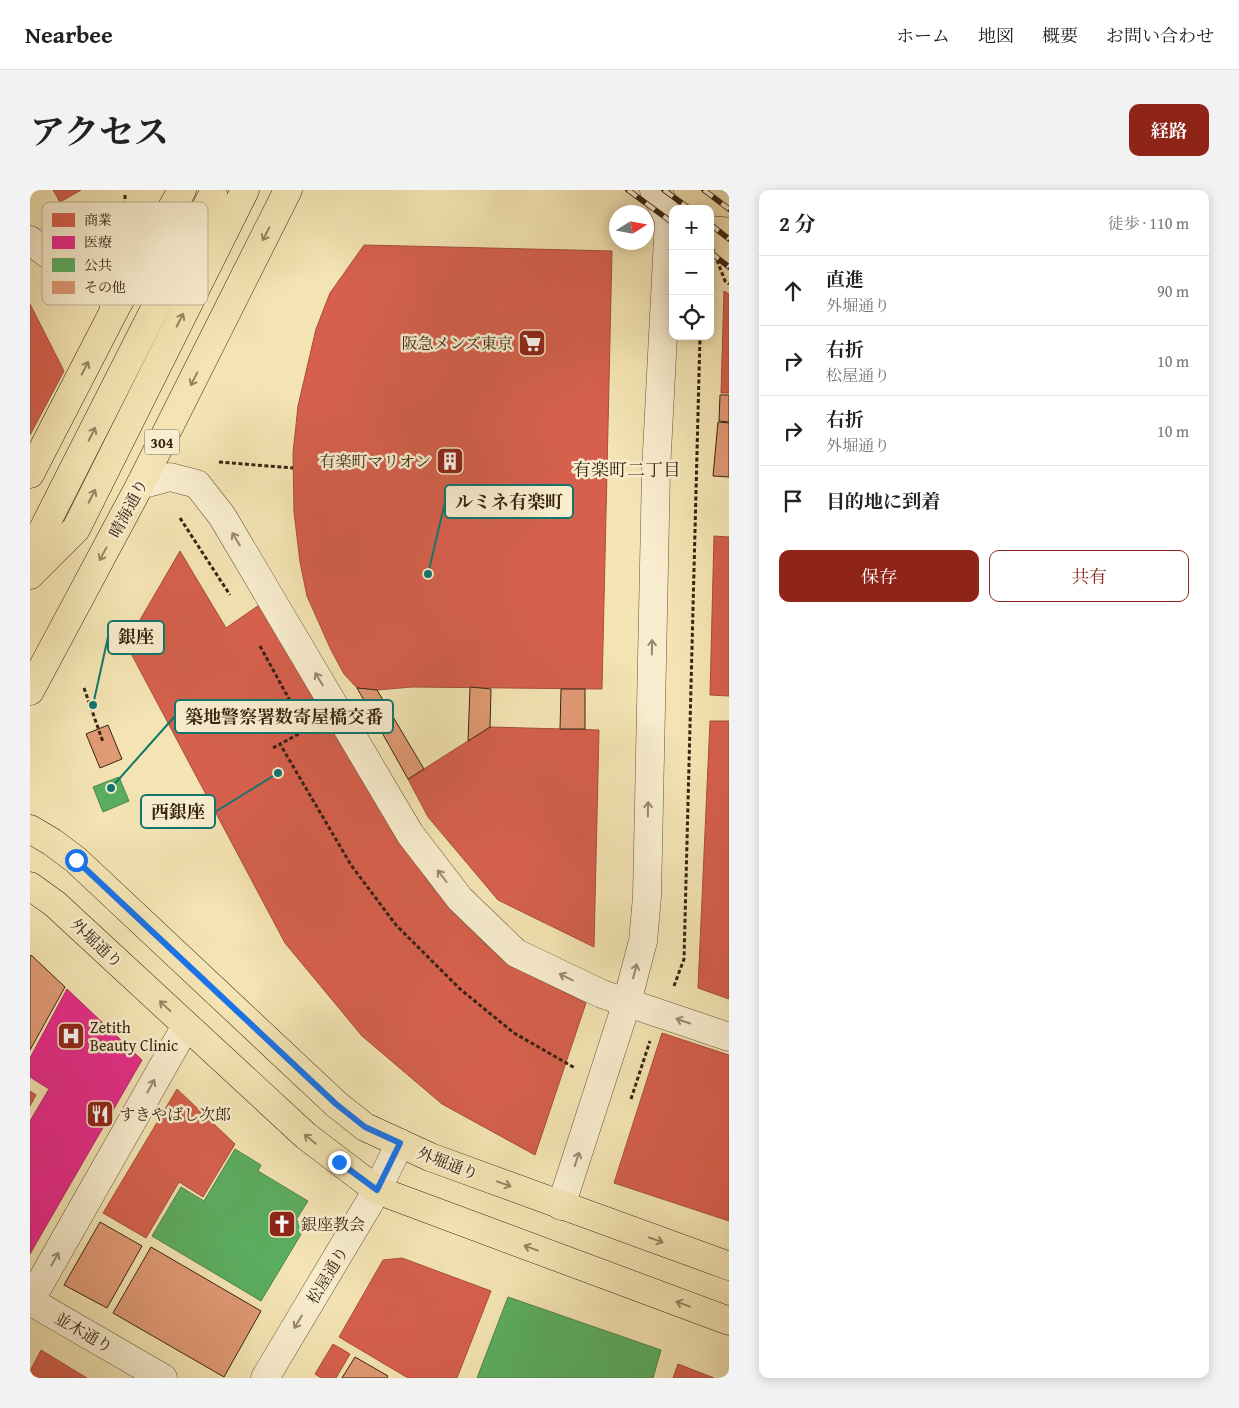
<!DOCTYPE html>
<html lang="ja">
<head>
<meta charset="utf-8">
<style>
	body { margin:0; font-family:"Gentium Book Plus","Noto Serif JP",serif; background:#f2f2f2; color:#222 }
	.controls { position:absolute; right:15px; top:15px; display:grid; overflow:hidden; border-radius:10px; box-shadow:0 2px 12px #0003 }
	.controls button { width:45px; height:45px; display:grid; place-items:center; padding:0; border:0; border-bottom:1px solid #e0e0e0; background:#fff; color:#222; font:25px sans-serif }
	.compass { position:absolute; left:579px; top:15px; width:45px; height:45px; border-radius:50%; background:#fff; box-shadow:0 2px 12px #0003; rotate:79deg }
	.stop { position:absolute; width:15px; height:15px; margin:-11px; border:4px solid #1a73e8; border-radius:50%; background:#fff }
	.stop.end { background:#1a73e8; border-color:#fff; box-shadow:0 1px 5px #0008 }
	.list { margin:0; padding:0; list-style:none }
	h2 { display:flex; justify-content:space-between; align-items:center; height:65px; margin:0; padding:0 20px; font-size:21px }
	h2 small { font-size:16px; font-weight:400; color:#767676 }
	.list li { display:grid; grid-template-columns:32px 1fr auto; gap:15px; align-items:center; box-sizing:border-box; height:70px; padding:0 20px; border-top:1px solid #e0e0e0 }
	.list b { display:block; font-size:19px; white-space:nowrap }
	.list p { margin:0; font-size:16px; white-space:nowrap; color:#767676 }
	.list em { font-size:16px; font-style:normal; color:#767676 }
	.actions { display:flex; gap:10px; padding:15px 20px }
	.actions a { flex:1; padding:11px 0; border:1px solid #8f2418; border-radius:10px; text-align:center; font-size:18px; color:#8f2418 }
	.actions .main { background:#8f2418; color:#fff }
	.icon { flex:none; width:28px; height:28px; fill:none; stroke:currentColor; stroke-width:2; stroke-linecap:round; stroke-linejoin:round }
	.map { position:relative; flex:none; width:699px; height:1188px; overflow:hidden; border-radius:10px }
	header { display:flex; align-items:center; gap:30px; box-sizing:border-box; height:70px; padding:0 25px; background:#fff; border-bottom:1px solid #e0e0e0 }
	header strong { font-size:24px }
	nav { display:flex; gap:28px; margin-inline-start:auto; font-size:18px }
	.intro { display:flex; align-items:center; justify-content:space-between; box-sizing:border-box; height:120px; padding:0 30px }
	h1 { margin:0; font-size:35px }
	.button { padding:12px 22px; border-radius:10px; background:#8f2418; color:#fff; font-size:18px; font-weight:700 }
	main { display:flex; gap:30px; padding:0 30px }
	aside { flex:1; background:#fff; border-radius:10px; box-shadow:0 2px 12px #0003 }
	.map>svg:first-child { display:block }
</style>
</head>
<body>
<header>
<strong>Nearbee</strong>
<nav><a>ホーム</a><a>地図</a><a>概要</a><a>お問い合わせ</a></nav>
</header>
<div class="intro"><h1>アクセス</h1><a class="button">経路</a></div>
<main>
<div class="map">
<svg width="699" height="1188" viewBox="0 0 699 1188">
	<rect width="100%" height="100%" fill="#f4e4b3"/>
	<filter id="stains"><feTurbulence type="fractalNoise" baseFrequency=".004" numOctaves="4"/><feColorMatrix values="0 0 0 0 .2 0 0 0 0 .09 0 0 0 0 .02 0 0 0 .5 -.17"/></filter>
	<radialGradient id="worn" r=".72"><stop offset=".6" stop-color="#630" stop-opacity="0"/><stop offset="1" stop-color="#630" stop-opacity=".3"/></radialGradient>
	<g fill="#d6604d" stroke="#a64e3b">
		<path d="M23 0H51L30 12Z"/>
		<path d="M334 55 582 61 572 499 382 497 347 500 327 498 314 484 301 460 277 406 270 372 264 322 263 263 268 216 286 139 300 103Z"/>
		<path d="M694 101 699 104V203H691Z"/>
		<path d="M0 114 34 181 0 245Z"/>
		<path d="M684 346 699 347V506L680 505Z"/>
		<path d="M150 361 196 438 232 413 398 692 454 753 496 783 556 813 505 965 412 914 332 846 255 753 96 454Z"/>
		<path d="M680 531H699V809L668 798Z"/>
		<path d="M460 537 569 540 564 757 468 710 398 627 378 589Z"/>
		<path d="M632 843 699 865V1031L584 993Z"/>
		<path d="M147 899 205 954 173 1007 149 992 116 1048 73 1023Z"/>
		<path d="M0 901 6 905 0 916Z"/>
		<path d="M372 1068 461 1101 427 1188H378L309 1147 353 1070Z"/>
		<path d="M303 1154 320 1164 306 1188H291L285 1184Z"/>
		<path d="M11 1160 57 1188H0V1181Z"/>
		<path d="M648 1174 684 1188H643Z"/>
	</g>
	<path fill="#e7298a" stroke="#b22866" d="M37 799 112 870 0 1064V931L19 899 0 887V868Z"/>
	<g fill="#5aae61" stroke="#508549">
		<path d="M89 587 99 611 73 622 63 597Z"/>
		<path d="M205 959 231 975 228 981 278 1011 266 1030 276 1036 231 1111 122 1046 151 997 174 1011Z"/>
		<path d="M478 1107 631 1160 623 1188H447Z"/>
	</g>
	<g fill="#e09a74" stroke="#372412">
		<path d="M690 205H699V232L689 231Z"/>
		<path d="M688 232 699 233V287L683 286Z"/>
		<path d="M440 497 461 499 460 537 438 551Z"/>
		<path d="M327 498 347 500 394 579 378 589Z"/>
		<path d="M531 499H555V539H530Z"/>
		<path d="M78 535 92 569 70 578 56 544Z"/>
		<path d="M1 765 35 797 0 860V767Z"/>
		<path d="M70 1032 112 1056 77 1118 34 1095Z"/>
		<path d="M121 1057 231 1121 194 1187 83 1123Z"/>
		<path d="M325 1167 358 1186 357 1188H312Z"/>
	</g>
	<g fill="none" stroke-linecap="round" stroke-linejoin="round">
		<g stroke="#66543a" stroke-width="29">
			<g id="minor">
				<path d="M0 50 16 63 78 94 85 119"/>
				<path d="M110 295 140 287 167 294 192 326 380 644 430 709 486 763 572 804 699 847"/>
				<path d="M531 1016 597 812 613 751 617 707 626 281 639 29 624 0"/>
				<path d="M0 1111 156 836"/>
				<path d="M0 1111 133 1188"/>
				<path d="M235 1188 347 1000 370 953"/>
			</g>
		</g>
		<g stroke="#372412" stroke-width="29">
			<g id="major">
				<path d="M658 0 677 11 699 13"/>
				<path d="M0 284 85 119 152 0"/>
				<path d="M0 365 183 4"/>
				<path d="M0 385 46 339 215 0"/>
				<path d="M0 501 110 295 258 0"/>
				<path d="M0 639 22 652 46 670 306 914 335 937 400 967 699 1076"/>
				<path d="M0 696 25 714 276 946 347 1000 699 1131"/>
			</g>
		</g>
		<g stroke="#372412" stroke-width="3" stroke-dasharray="4 2.5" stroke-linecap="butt">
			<path d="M95 5V24L102 28"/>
			<path d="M64 50 81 57 91 39"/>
			<path d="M680 52 695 91 699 94"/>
			<path d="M189 272 263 278"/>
			<path d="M150 328 200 405"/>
			<path d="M230 456 276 540 250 554 321 675 366 735 430 799 484 843 545 878"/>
			<path d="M54 498 73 552"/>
			<path d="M243 558 250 554"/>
			<path d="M644 796 654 769 670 146"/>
			<path d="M601 909 620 851"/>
		</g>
		<use href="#minor" stroke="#f8edce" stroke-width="28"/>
		<use href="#major" stroke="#f4e4b3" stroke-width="28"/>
		<g stroke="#372412" stroke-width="5.5">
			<g id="rail">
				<path d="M598 0 643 33"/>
				<path d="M634 0 660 19"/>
				<path d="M674 0 699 19"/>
				<path d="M680 34 699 49"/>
				<path d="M680 62 699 77"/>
			</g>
		</g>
		<use href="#rail" stroke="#f8edce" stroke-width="4" stroke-dasharray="11" stroke-linecap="butt"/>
	</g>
	<defs><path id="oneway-shaft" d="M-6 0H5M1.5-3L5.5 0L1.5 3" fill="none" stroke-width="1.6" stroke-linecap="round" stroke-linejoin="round" transform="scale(1.25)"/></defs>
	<g stroke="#968462">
		<use href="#oneway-shaft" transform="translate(236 44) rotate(117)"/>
		<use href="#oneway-shaft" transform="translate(150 130) rotate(-63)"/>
		<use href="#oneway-shaft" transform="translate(55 178) rotate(-63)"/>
		<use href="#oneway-shaft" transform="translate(164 189) rotate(117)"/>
		<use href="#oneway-shaft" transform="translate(62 244) rotate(-63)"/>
		<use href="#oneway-shaft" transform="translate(62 306) rotate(-63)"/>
		<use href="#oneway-shaft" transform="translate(73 364) rotate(118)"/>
		<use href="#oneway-shaft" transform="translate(135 816) rotate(-137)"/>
		<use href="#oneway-shaft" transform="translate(280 949) rotate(-141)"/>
		<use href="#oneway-shaft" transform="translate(474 994) rotate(20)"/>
		<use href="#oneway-shaft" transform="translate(626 1050) rotate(20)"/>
		<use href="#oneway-shaft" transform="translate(501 1058) rotate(-160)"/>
		<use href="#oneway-shaft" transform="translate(653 1114) rotate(-160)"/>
	</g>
	<g stroke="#988870">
		<use href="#oneway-shaft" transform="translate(206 349) rotate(-121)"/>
		<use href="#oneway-shaft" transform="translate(622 457) rotate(-89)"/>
		<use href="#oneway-shaft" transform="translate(289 489) rotate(-121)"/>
		<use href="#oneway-shaft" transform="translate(618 619) rotate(-89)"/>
		<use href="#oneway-shaft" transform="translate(412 686) rotate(-127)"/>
		<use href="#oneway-shaft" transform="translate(605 781) rotate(-75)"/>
		<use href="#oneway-shaft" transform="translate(536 787) rotate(-154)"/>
		<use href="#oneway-shaft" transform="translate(653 831) rotate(-161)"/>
		<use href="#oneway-shaft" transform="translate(121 896) rotate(-61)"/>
		<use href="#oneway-shaft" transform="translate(547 969) rotate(-72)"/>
		<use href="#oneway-shaft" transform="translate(25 1069) rotate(-61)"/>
		<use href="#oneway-shaft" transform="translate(268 1132) rotate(121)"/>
	</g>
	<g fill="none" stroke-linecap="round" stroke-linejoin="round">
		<path stroke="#1a73e8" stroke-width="6" d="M46 670 306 914 335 937 370 953 347 1000 309 972"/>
	</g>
	<defs>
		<g id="supermarket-square" transform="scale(1.4375)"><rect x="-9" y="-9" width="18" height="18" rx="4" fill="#8f2418" stroke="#f8edce"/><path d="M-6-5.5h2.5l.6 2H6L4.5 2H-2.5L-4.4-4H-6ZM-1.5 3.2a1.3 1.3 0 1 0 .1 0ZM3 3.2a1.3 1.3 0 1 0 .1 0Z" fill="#fff"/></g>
		<g id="building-square" transform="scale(1.4375)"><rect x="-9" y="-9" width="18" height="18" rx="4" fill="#8f2418" stroke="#f8edce"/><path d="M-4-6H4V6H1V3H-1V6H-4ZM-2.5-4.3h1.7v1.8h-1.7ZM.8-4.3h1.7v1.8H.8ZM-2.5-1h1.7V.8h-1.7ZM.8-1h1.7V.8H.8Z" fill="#fff"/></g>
		<g id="hospital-square" transform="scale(1.4375)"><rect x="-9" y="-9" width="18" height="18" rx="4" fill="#8f2418" stroke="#f8edce"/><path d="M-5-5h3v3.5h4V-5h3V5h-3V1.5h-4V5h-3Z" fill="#fff"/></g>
		<g id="restaurant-square" transform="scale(1.4375)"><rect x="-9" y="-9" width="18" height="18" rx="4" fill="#8f2418" stroke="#f8edce"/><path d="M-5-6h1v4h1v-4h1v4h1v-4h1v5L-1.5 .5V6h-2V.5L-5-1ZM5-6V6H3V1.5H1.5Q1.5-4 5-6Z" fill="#fff"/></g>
		<g id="church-square" transform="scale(1.4375)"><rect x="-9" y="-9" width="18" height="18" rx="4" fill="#8f2418" stroke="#f8edce"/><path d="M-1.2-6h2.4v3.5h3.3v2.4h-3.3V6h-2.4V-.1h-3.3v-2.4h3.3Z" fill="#fff"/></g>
	</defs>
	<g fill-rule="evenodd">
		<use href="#supermarket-square" x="502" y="153"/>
		<use href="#building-square" x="420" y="271"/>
		<use href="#hospital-square" x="41" y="846"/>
		<use href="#restaurant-square" x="70" y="924"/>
		<use href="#church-square" x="252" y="1034"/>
	</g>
	<g text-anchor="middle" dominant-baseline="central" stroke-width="5" stroke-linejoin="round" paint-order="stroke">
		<rect fill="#f8edce" stroke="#71604a" stroke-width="1" x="114.5" y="239.5" width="35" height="25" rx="4"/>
		<g font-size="15" font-weight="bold" fill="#372412">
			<text x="132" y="252">304</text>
		</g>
		<g font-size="16" fill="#372412" stroke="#f8edce" text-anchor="start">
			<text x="483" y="153" text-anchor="end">阪急メンズ東京</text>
			<text x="401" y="271" text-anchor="end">有楽町マリオン</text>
			<text x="60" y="837">Zetith<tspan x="60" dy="18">Beauty Clinic</tspan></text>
			<text x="89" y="924">すきやばし次郎</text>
			<text x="271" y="1034">銀座教会</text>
		</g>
		<g font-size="16" fill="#372412" stroke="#f8edce">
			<text transform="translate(98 318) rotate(-62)">晴海通り</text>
			<text transform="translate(67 753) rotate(43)">外堀通り</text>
			<text transform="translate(418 973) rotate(21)">外堀通り</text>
			<text transform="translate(297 1085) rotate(-59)">松屋通り</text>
			<text transform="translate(54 1142) rotate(30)">並木通り</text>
		</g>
		<g font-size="18" fill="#372412" stroke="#f8edce">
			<text x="597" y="279">有楽町二丁目</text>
		</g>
	</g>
	<rect x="12" y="12" width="166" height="103" rx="8" fill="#f8edce" stroke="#beb196" stroke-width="1"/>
	<rect x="22" y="23" width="23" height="14" fill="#d6604d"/>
	<rect x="22" y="46" width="23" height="13" fill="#e7298a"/>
	<rect x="22" y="68" width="23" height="14" fill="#5aae61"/>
	<rect x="22" y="91" width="23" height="13" fill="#e09a74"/>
	<g font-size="14" fill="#372412">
		<text x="54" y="35">商業</text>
		<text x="54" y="57">医療</text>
		<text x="54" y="80">公共</text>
		<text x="54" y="102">その他</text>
	</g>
	<path fill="none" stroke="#0f766e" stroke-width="2" d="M398 384L415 312M63 515L78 447M81 598L145 526M248 583L185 622"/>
	<g fill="#0f766e" stroke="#f8edce" stroke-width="2">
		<circle cx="398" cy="384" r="5"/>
		<circle cx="63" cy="515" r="5"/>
		<circle cx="81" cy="598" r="5"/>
		<circle cx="248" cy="583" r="5"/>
	</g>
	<g fill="#f8edce" stroke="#0f766e" stroke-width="2">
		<rect x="415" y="295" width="128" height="33" rx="5"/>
		<rect x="78" y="431" width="56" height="33" rx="5"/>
		<rect x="145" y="510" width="218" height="33" rx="5"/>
		<rect x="111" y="605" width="74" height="33" rx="5"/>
	</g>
	<g font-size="18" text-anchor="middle" font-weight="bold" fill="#372412">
		<text x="479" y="318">ルミネ有楽町</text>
		<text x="106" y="453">銀座</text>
		<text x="254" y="533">築地警察署数寄屋橋交番</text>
		<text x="148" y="628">西銀座</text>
	</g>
	<rect width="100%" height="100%" filter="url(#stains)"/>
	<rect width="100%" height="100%" fill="url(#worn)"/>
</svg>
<div class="controls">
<button>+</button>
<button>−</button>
<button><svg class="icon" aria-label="locate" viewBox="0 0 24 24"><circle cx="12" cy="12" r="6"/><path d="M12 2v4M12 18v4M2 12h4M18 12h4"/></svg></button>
</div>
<svg class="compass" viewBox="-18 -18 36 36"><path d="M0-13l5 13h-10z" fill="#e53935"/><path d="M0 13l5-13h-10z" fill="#767676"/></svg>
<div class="stop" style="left:46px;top:670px"></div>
<div class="stop end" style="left:309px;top:972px"></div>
</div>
<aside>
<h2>2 分<small>徒歩 · 110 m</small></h2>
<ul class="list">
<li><svg class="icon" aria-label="ahead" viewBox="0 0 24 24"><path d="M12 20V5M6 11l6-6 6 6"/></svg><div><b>直進</b><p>外堀通り</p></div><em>90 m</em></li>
<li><svg class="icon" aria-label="right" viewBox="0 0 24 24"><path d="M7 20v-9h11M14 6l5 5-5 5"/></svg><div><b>右折</b><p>松屋通り</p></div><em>10 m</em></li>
<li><svg class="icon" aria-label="right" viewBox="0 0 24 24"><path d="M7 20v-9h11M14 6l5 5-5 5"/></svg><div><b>右折</b><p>外堀通り</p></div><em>10 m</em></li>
<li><svg class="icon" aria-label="arrive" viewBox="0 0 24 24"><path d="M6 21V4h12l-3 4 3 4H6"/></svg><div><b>目的地に到着</b></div></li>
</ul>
<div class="actions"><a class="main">保存</a><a>共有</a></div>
</aside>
</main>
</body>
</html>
